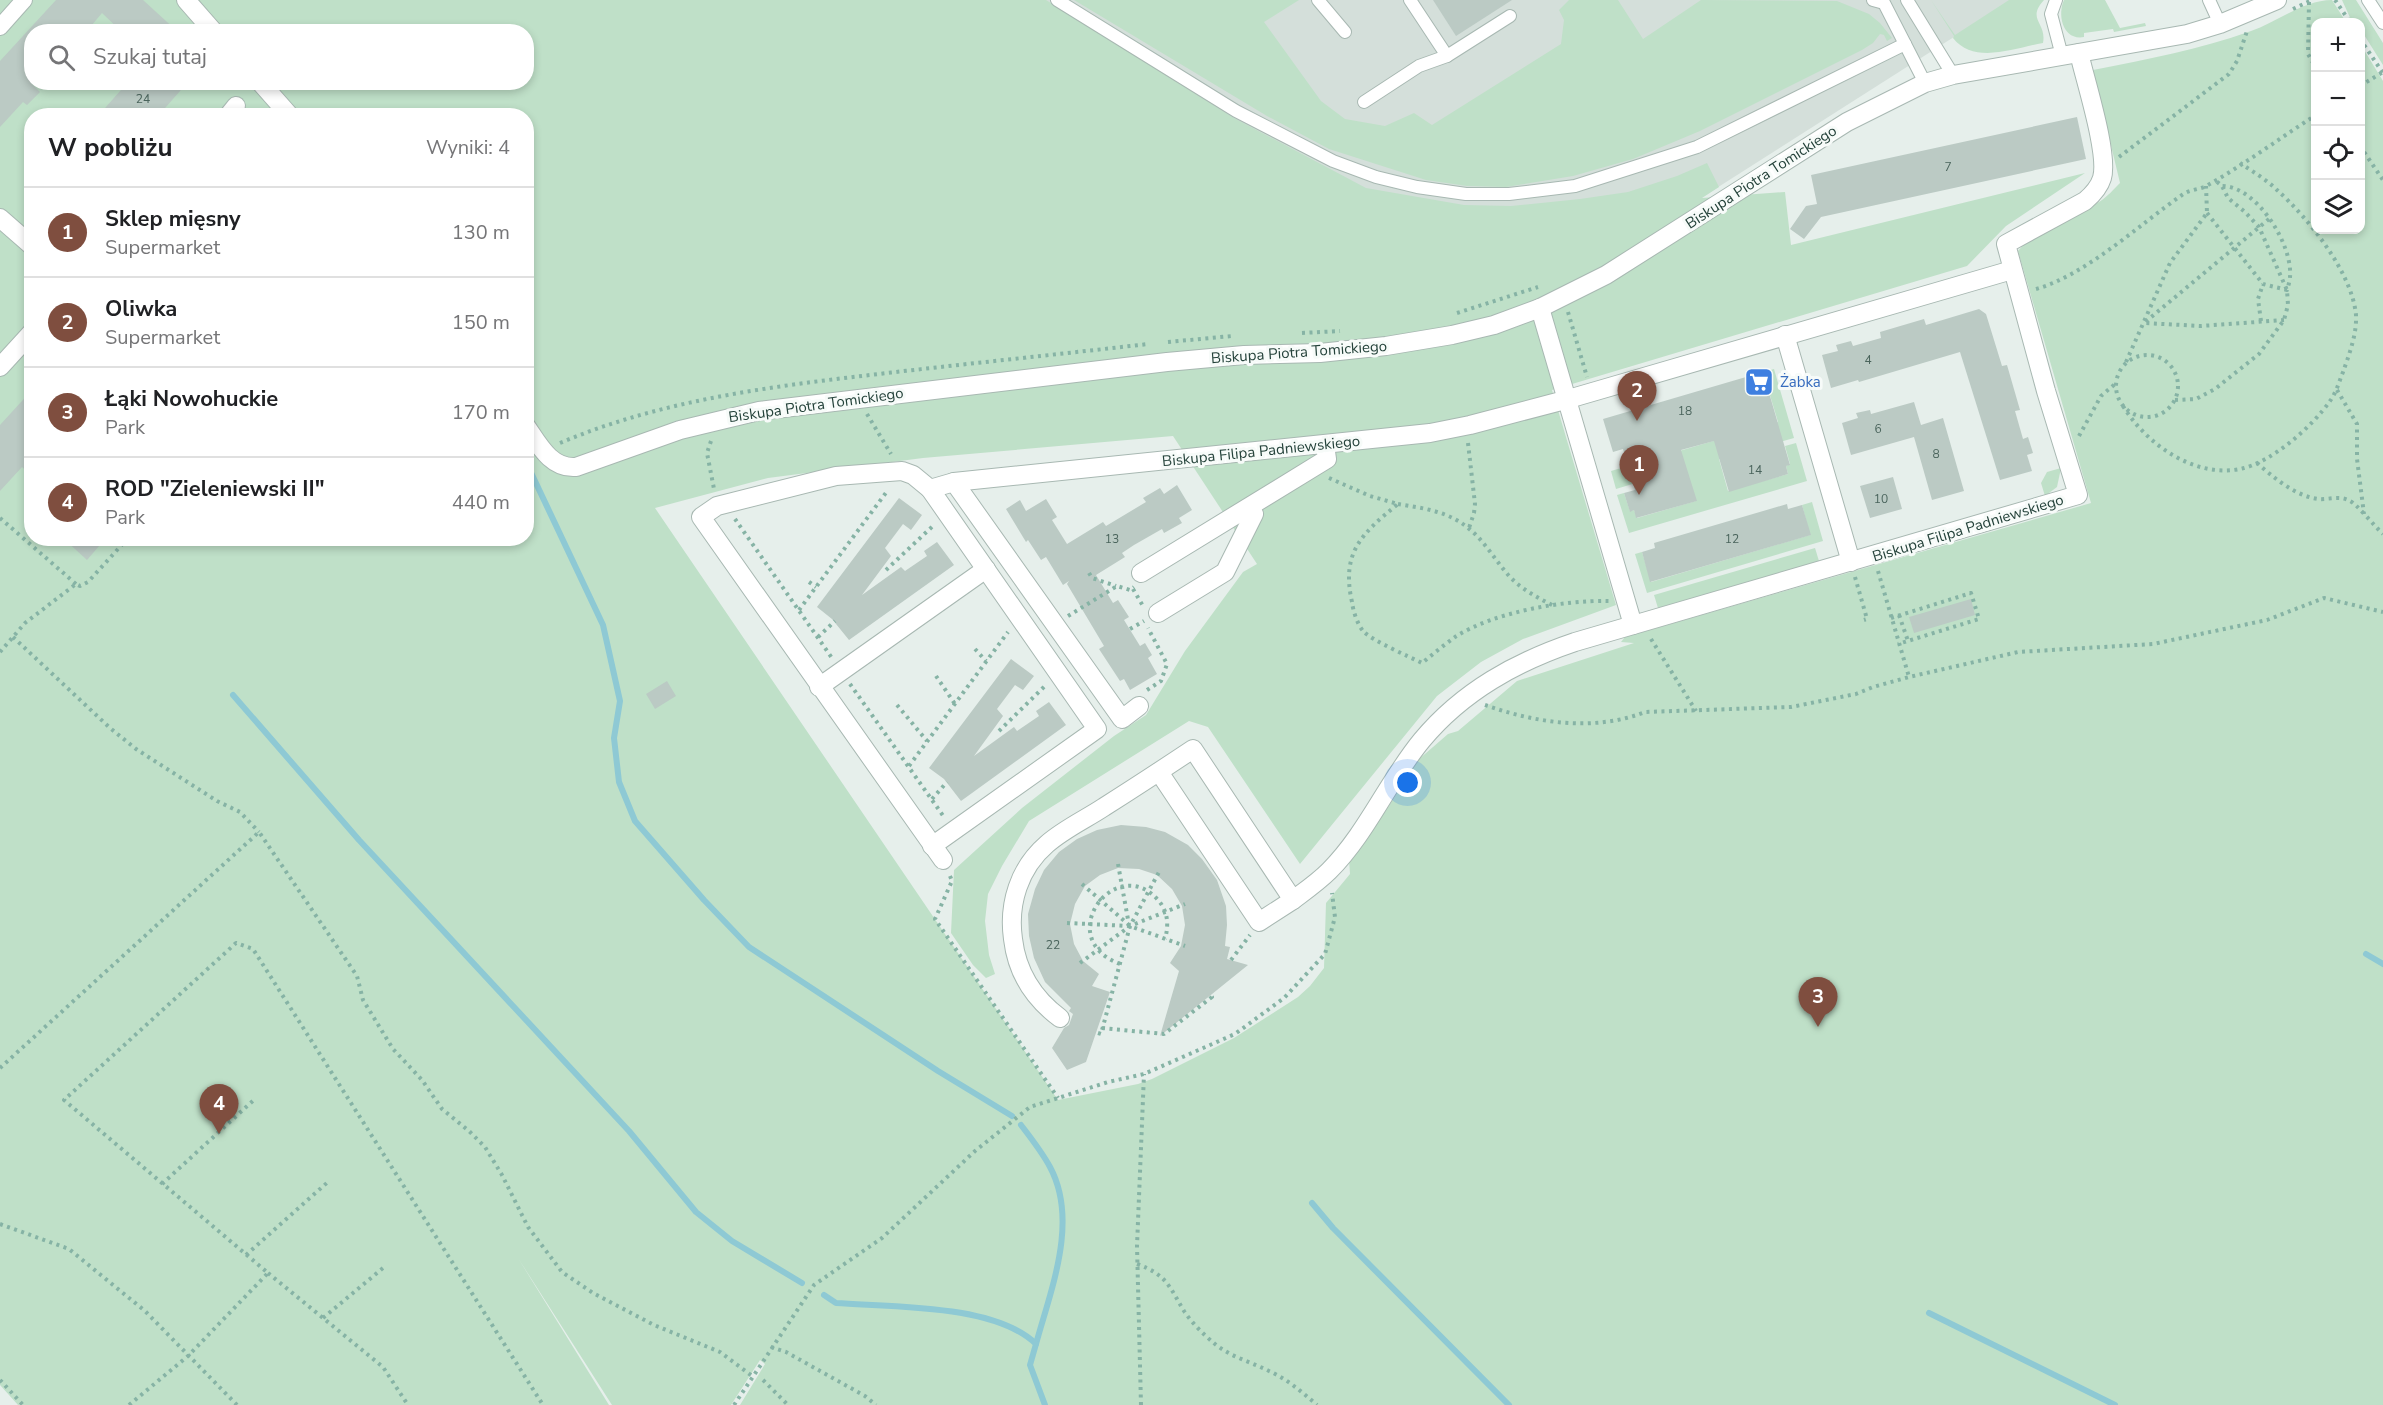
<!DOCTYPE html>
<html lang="pl">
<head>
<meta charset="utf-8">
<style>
	body { margin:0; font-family:"Nunito Sans",sans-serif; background:#f6f6f6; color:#202124 }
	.controls { position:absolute; right:18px; top:18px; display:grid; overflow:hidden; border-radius:12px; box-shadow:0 3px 9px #0003 }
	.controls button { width:54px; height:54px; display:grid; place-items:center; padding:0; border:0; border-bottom:2px solid #e0e0e0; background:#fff; color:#202124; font:30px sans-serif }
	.you { position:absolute; left:1408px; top:783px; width:21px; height:21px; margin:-15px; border:4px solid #fff; border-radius:50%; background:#1a73e8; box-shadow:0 0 0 9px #1a73e833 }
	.badge { display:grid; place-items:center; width:39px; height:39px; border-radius:50%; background:#7f4e3f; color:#fff; font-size:20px; font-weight:700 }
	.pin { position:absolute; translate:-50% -50px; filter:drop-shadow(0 2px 3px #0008) }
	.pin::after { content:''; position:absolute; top:32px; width:21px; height:18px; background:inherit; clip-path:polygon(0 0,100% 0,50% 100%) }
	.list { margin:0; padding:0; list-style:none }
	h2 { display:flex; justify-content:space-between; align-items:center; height:78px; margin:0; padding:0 24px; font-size:26px }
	h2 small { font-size:20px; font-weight:400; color:#757577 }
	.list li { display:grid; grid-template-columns:39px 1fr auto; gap:18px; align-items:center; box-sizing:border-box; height:90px; padding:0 24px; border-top:2px solid #e0e0e0 }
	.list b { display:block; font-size:22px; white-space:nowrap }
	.list p { margin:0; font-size:20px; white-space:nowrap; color:#757577 }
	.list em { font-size:20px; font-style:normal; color:#757577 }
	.icon { flex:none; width:33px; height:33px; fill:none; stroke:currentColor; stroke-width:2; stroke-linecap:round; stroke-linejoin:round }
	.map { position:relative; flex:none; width:2383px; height:1405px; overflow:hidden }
	.search { position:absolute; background:#fff; box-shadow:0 3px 9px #0003; left:24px; top:24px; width:510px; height:66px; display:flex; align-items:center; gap:15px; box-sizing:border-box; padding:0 21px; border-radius:24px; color:#757577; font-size:22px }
	.panel { position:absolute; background:#fff; box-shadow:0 3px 9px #0003; left:24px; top:108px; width:510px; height:438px; border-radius:24px }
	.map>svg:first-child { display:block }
</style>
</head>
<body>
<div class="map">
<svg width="2383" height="1405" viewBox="0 0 2383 1405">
	<rect width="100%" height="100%" fill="#e6efeb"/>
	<path fill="#d4dfda" d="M946 0H2012L1701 198 1506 253Z"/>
	<g fill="#bfe0c8" fill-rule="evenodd">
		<path d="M0 0H1046L1234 118 1366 188 1464 205 1511 206 1580 199 1628 192 1677 176 1707 163 1719 187 1702 198 1785 192 1791 245 2085 173 2006 226 1967 266 1552 390 1616 605 1523 639 1481 662 1437 696 1300 864 1208 727 1189 721 1029 821 1002 866 988 894 985 921 989 955 995 974 986 978 973 965 951 933 954 870 1022 808 1114 736 1146 715 1185 651 1243 572 1257 564 1173 436 923 458 768 478 655 508 1058 1100 1138 1084 1152 1079 1234 1038 1298 997 1310 986 1324 968 1326 903 1350 874 1349 859 1389 806 1418 760 1448 734 1458 731 1517 681 1634 643 1621 642 1625 637 2091 503 2018 251C2035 230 2075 216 2099 202 2107 197 2114 189 2120 183L2093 70C2148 59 2198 50 2251 31 2277 22 2304 0 2332 0L2346 22H2316V230H2360L2361 45 2383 81V1405H740L765 1364 760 1360 731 1405H612L518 1258 609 1405H18L0 1385ZM32 32H526V82H32ZM32 116H526V538H32Z"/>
		<path d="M1074 0H1299L1264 22 1321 101 1345 119 1385 126 1414 113 1432 125 1561 44 1564 20 1559 10 1569 0H1618L1643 39 1701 0 1837 1 1869 14 1880 23 1892 38 1887 41 1884 35 1880 34 1873 43 1862 50 1700 131 1633 159 1573 176 1506 187 1467 186 1426 180 1329 149 1267 116Z"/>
		<path d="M1931 0 1955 35 2009 0H2044C2026 20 2047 22 2043 43 2015 48 1974 65 1953 38L1954 36Z"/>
		<path d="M2064 0H2105L2120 28 2145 23 2146 26 2114 32 2113 29 2084 33V37C2063 41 2057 15 2064 0Z"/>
		<path d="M2342 0H2356L2383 43V65L2361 30 2360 22H2352Z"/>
		<path d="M1774 369 1794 438 1719 459 1728 491 1788 474 1786 466 1790 464 1785 446 1796 443 1807 481 1629 533 1617 495 1624 493 1630 511 1634 510 1637 518 1696 501 1652 478 1616 489 1611 471 1778 422 1763 372Z"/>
		<path d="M2061 468 2057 487 2045 496 2041 483 2047 472Z"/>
		<path d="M1812 502 1823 541 1647 593 1635 554 1642 552 1651 582 1810 535 1802 505Z"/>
		<path d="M1815 548 1819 561 1658 608 1654 595Z"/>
	</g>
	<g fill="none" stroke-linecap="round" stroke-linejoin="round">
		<g stroke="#8ec9d4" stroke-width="6">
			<path d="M526 462 603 625 620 701 614 738 619 782 635 821 704 900 749 947 938 1071 1012 1116"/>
			<path d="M233 695 359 840 629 1131 696 1212 732 1241 802 1283"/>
			<path d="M2366 954 2383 964"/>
			<path d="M1021 1125C1031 1138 1042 1152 1050 1167 1079 1221 1051 1289 1036 1344"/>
			<path d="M1312 1203 1333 1228 1509 1405"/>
			<path d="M824 1295 836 1303C892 1307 995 1304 1036 1344L1030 1365 1045 1405"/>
			<path d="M1929 1313 2115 1405"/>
		</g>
	</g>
	<g fill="#bbcac4">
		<path d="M56 0H143L178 32H122L102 13 86 32H32V84L40 92 27 105 23 102 0 127V61Z"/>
		<path d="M1433 0H1512L1456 36Z"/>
		<path d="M128 82H188L158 116H98Z"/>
		<path d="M2077 117 2086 159 1821 217 1804 239 1790 229 1806 206 1817 204 1811 175Z"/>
		<path d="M1979 309 1986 314 2002 366 2007 365 2020 410 2015 411 2023 439 2028 437 2033 453 2027 455 2032 471 2000 480 1960 352 1859 382 1858 380 1831 388 1822 355 1838 351 1836 345 1851 341 1853 346 1881 338 1880 332 1924 319 1926 325Z"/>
		<path d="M1763 372 1790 465 1786 466 1788 474 1729 492 1714 441 1681 450 1697 501 1636 518 1634 510 1630 512 1624 493 1635 490 1623 449 1613 452 1603 419Z"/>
		<path d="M32 390V476L22 467 0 491V425Z"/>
		<path d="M1914 402 1921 425 1943 418 1964 491 1932 500 1914 437 1851 455 1842 423 1858 418 1856 413 1870 410 1871 414Z"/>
		<path d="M1893 477 1902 509 1870 518 1860 486Z"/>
		<path d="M1177 485 1192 510 1179 518 1182 523 1164 533 1162 529 1134 545 1122 553 1125 557 1096 575 1113 603 1118 600 1129 617 1124 620 1140 646 1145 643 1152 655 1148 658 1157 674 1130 690 1124 679 1120 681 1099 649 1104 646 1067 584 1069 581 1063 585 1046 557 1041 560 1028 540 1026 542 1006 509 1020 500 1026 511 1046 499 1057 517 1052 520 1067 544 1103 522 1106 526 1146 502 1143 498 1160 488 1164 494Z"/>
		<path d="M899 498 922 515 911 530 903 524 885 548 891 556 862 595 901 567 905 571 927 556 924 551 937 542 954 565 849 640 832 619 817 607Z"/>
		<path d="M1787 504 1788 509 1802 505 1811 535 1650 582 1642 552 1655 548 1654 543Z"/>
		<path d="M63 538H106L87 560Z"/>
		<path d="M1971 599 1975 615 1914 633 1909 617Z"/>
		<path d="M1011 659 1034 676 1023 690 1015 685 997 709 1003 716 974 756 1014 727 1017 731 1039 716 1036 711 1049 702 1066 725 961 801 944 779 929 768Z"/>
		<path d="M667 681 676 696 655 709 646 694Z"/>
		<path d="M1121 825 1146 827 1165 832 1188 845 1202 859 1217 880 1226 906 1227 925 1225 946 1230 947 1227 959 1248 965 1160 1036 1179 971 1170 963 1181 946 1185 925 1182 906 1172 889 1157 875 1139 869 1118 868 1100 875 1085 886 1075 904 1070 924 1074 944 1083 961 1099 974 1092 986 1110 992 1086 1062 1067 1070 1052 1048 1064 1028 1069 1025 1073 1014 1069 1011 1071 1008 1045 982 1034 958 1029 936 1028 914 1035 889 1044 870 1059 852 1077 839 1097 830Z"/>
	</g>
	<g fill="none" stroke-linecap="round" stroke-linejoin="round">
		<g stroke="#a8b8b2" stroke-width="14">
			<g id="service">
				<path d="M1057 0 1236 111 1333 161 1376 177 1417 187 1466 194H1509L1575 186 1697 147 1905 44"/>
				<path d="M1318 0 1345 32"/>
				<path d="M1410 0 1447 56"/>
				<path d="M1873 0 1884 3 1925 83"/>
				<path d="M1907 0 1953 75"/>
				<path d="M2056 0 2051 14 2062 56"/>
				<path d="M2209 0 2220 24"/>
				<path d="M2368 0 2383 23"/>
				<path d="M1364 102 1419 66 1447 56 1510 16"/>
			</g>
		</g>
		<g stroke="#a8b8b2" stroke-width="18">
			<path id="pedestrian" d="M0 27 24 0"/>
		</g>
		<g stroke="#a8b8b2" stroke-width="20">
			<g id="minor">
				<path d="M186 0 214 32"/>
				<path d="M260 82 290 116"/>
				<path d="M228 116 236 106"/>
				<path d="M0 218 32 246"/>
				<path d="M1540 308 1633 625"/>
				<path d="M1785 335 1851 562"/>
				<path d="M0 367 32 332"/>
				<path d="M526 426C539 445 551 469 576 467L680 430 759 411 1167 362 1244 355 1320 353 1386 346 1452 335 1494 325 1540 308 1606 275 1847 122 1925 83 1953 75 2187 34 2220 24 2277 0"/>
				<path d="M954 482 1122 719 1139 706"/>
				<path d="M930 489 1097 729 932 846"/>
				<path d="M1141 573 1327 459 1325 445"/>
				<path d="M1158 613 1225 572 1254 514 1250 507"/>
				<path d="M819 687 986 569"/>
				<path d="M1159 772 1259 922 1293 900"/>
				<path d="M943 860 701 517 717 506 836 476 902 471 913 475 930 489 954 482 1430 433 1470 425 1565 400 2012 270"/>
				<path d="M1060 1018C1033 998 1017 973 1013 939 1008 904 1019 868 1047 844 1064 829 1086 819 1104 807 1134 788 1163 769 1193 749L1293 900C1305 891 1318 882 1329 871 1367 833 1388 781 1422 740 1463 691 1516 662 1575 642L2078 495 2046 391 2006 244 2085 201C2092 195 2099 188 2102 178 2109 154 2085 80 2079 53"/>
			</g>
		</g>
		<g stroke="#86b3a5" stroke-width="4" stroke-dasharray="3 4.5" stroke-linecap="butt">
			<path d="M2335 0 2350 22"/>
			<path d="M2309 2 2308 54 2316 68"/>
			<path d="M2293 9 2312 0"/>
			<path d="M2360 39 2383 73"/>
			<path d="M2360 86 2383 72"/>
			<path d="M2360 146 2383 180"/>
			<path d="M2119 157 2229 74 2237 61 2247 31"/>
			<path d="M2207 213 2263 284 2287 290C2288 286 2290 281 2290 277 2293 244 2256 186 2222 186"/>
			<path d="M2269 219 2144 323 2201 326 2284 320"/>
			<path d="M2036 289C2086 275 2140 224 2182 195 2190 189 2200 190 2208 185 2245 164 2280 138 2316 115"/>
			<path d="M1568 312 1587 377"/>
			<path d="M1457 313 1538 287"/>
			<path d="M2261 321 2258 299 2263 284"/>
			<path d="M1302 333 1340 331"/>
			<path d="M1168 342 1232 336"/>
			<circle cx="2147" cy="386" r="31"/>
			<path d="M2126 362 2170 263 2207 213 2206 186"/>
			<path d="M2337 390 2357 424V459L2364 514"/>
			<path d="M2175 400 2196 399 2215 389 2259 354 2284 320 2288 305 2287 290 2259 227 2245 212 2228 198 2222 186 2215 180"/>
			<path d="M2123 406C2146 444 2194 478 2240 469 2271 463 2312 427 2330 401 2336 393 2339 382 2343 372 2349 355 2357 334 2356 315 2352 272 2308 218 2277 190 2266 179 2253 172 2240 163"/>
			<path d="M867 414 891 454"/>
			<path d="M2079 436 2101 396 2115 384"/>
			<path d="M711 441 707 453 714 489"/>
			<path d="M560 443C664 399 775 386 887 373 974 363 1061 354 1148 344"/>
			<path d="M1468 443 1475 504 1474 513 1469 528"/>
			<path d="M2257 463C2273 477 2295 496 2318 499 2328 500 2340 495 2350 501 2357 504 2375 527 2383 534"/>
			<path d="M1329 478 1370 496 1398 504C1361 534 1341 553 1352 602 1353 611 1358 626 1364 632 1373 641 1410 657 1422 663 1433 654 1444 645 1455 637 1494 612 1563 600 1609 601"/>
			<path d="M1398 504C1422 508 1448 511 1468 528 1485 541 1496 562 1511 578 1523 590 1538 598 1554 606"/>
			<path d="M0 518 76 584"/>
			<path d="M735 519 832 658"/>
			<path d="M886 570 935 524"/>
			<path d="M1878 571 1909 677"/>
			<path d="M1089 573 1092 578 1116 586"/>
			<path d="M1855 577 1867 619 1864 620"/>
			<path d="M809 582 816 587"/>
			<path d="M1133 589 1143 606"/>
			<path d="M799 610 888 490"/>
			<path d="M1899 615 1908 641"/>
			<path d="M1068 616 1117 586 1130 590 1134 587"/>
			<path d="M1891 618 1971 593 1979 619 1898 644"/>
			<path d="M1130 629 1144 621"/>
			<path d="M13 637 110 728 136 749 217 801 240 812 259 832"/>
			<path d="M818 637 835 621"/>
			<path d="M1651 639 1696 711"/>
			<path d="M975 649 986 661"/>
			<path d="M0 652 25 623 76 584 80 586 88 582 128 538"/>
			<path d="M936 676 955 704"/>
			<path d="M850 684 944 817"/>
			<path d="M1147 690 1161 681 1167 664 1148 628"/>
			<path d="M897 705 927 741"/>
			<path d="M1485 705C1536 723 1594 732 1645 712L1791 707 1856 694 1873 687 1909 677 2018 652 2153 644 2267 620 2324 598 2383 612"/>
			<path d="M999 731 1047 684"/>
			<path d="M909 766 1008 632"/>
			<path d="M932 799 947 782"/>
			<path d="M1118 864 1129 925"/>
			<path d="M950 876 952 881 935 919 1058 1098"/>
			<path d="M1082 884 1129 925"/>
			<path d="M1067 923 1130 926 1185 946"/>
			<path d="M1231 960 1250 935"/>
			<path d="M1080 963 1130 926 1185 904"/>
			<path d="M1120 964C1051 938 1116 852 1158 900 1168 911 1169 925 1165 939"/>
			<path d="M1102 1028 1164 1034 1212 997 1210 995"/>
			<path d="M1098 1033 1101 1034 1130 926 1159 872"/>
			<path d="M0 1068 259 832 357 976 363 1000 393 1049 422 1080 442 1109 469 1131 485 1147 502 1175 528 1227 562 1272 593 1293 654 1325 720 1352 752 1376"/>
			<path d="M162 1184 256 1098"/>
			<path d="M0 1224 69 1249 145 1311 237 1405"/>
			<path d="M246 1255 329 1181"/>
			<path d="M1137 1264C1167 1275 1169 1286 1184 1311 1192 1323 1204 1335 1215 1344 1231 1357 1251 1362 1269 1371 1287 1379 1302 1392 1317 1405"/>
			<path d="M268 1273 383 1367 408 1405"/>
			<path d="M323 1318 383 1268"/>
			<path d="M771 1347 786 1352 865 1396 876 1405"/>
			<path d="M0 1380 23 1405"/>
			<path d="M763 1380 788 1405"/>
			<path d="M129 1405 188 1356 268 1273 64 1100 236 943 253 949 543 1405"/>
			<path d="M734 1405 814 1285 882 1238 975 1151 1030 1107 1108 1082 1144 1074 1235 1034 1284 998 1325 954 1335 917 1332 893"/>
			<path d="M1141 1405 1137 1246 1144 1074"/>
		</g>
		<use href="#service" stroke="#fff" stroke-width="12"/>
		<use href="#pedestrian" stroke="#fff" stroke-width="16"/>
		<use href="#minor" stroke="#fff" stroke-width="18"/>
	</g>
	<defs>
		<g id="supermarket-square" transform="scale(1.5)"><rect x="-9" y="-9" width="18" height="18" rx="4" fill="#3f7fe0" stroke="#f7fbf9"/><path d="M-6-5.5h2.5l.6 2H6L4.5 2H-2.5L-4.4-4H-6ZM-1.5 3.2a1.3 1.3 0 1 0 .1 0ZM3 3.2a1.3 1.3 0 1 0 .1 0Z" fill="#fff"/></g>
	</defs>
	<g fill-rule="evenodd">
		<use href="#supermarket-square" x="1759" y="382"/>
	</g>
	<g text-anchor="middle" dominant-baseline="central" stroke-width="6" stroke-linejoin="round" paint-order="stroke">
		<g font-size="12" fill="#4a645c">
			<text x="143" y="99">24</text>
			<text x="1948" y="167">7</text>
			<text x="1868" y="360">4</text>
			<text x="1685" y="411">18</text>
			<text x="1878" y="429">6</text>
			<text x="1936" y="454">8</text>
			<text x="1755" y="470">14</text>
			<text x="1881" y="499">10</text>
			<text x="1112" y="539">13</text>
			<text x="1732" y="539">12</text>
			<text x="1053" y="945">22</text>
		</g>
		<g font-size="15" fill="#24423a" stroke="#f7fbf9">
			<text transform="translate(1761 177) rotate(-33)">Biskupa Piotra Tomickiego</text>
			<text transform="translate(1299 352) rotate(-4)">Biskupa Piotra Tomickiego</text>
			<text transform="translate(816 405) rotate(-8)">Biskupa Piotra Tomickiego</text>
			<text transform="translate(1261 451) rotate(-6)">Biskupa Filipa Padniewskiego</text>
			<text transform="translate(1968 528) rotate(-17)">Biskupa Filipa Padniewskiego</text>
		</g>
		<g font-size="15" fill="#366cbe" stroke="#f7fbf9" text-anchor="start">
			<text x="1780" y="382">Żabka</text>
		</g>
	</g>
</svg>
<div class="controls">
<button>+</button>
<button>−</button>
<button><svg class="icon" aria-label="locate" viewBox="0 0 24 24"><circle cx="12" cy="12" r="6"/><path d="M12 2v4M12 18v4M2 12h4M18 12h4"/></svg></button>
<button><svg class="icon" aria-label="layers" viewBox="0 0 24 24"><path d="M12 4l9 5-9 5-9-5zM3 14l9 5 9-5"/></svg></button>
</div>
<div class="you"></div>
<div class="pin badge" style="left:1639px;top:495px">1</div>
<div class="pin badge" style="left:1637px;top:421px">2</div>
<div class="pin badge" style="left:1818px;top:1027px">3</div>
<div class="pin badge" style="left:219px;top:1134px">4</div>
<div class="search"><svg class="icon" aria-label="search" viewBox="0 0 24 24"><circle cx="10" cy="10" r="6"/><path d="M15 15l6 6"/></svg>Szukaj tutaj</div>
<section class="panel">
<h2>W pobliżu<small>Wyniki: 4</small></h2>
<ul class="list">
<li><span class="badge">1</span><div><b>Sklep mięsny</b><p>Supermarket</p></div><em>130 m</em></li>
<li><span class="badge">2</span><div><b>Oliwka</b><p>Supermarket</p></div><em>150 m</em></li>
<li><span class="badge">3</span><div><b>Łąki Nowohuckie</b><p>Park</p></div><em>170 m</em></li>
<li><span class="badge">4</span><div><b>ROD &quot;Zieleniewski II&quot;</b><p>Park</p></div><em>440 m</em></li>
</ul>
</section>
</div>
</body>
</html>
